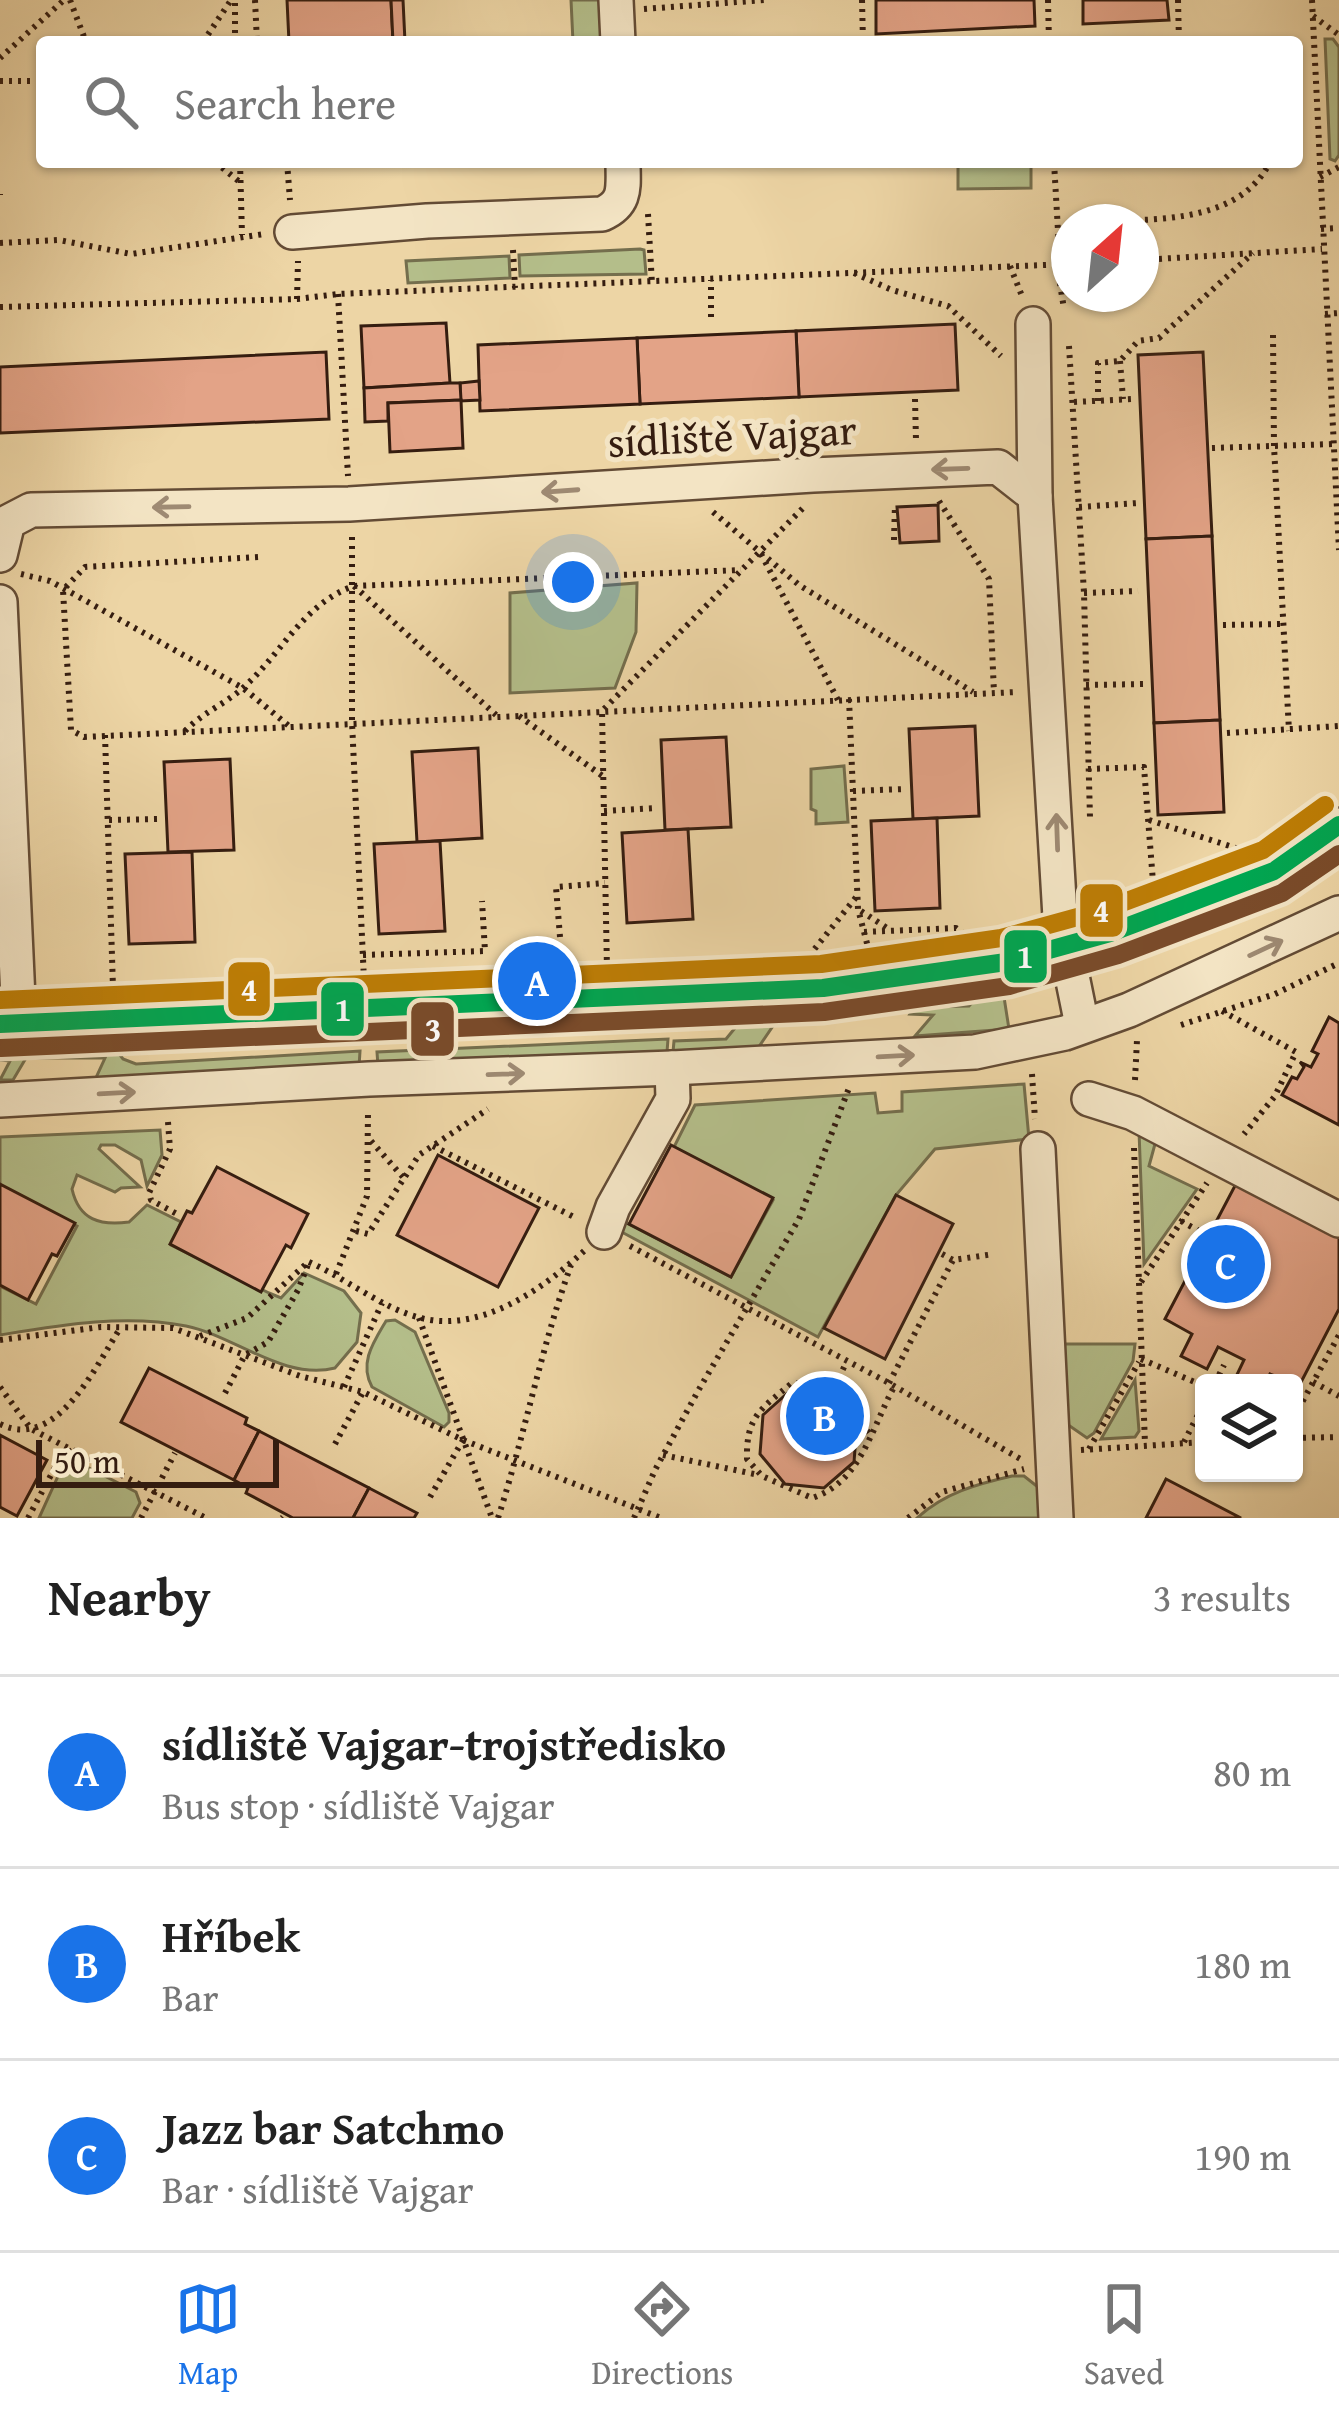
<!DOCTYPE html>
<html lang="en">
<head>
<meta charset="utf-8">
<style>
	body { margin:0; font-family:"Gentium Book Plus",serif; background:#f2f2f2; color:#222 }
	.controls { position:absolute; right:36px; bottom:36px; display:grid; overflow:hidden; border-radius:12px; box-shadow:0 3px 9px #0004 }
	.controls button { width:108px; height:108px; display:grid; place-items:center; padding:0; border:0; border-bottom:3px solid #e0e0e0; background:#fff; color:#222; font:60px sans-serif }
	.compass { position:absolute; left:1051px; top:204px; width:108px; height:108px; border-radius:50%; background:#fff; box-shadow:0 3px 9px #0004; rotate:27deg }
	.scale { position:absolute; left:36px; bottom:30px; width:243px; box-sizing:border-box; padding-left:12px; border:6px solid #351d10; border-top:0; font-size:33px; line-height:42px; white-space:nowrap; color:#351d10; -webkit-text-stroke:9px #f3e4c4; paint-order:stroke }
	.you { position:absolute; left:573px; top:582px; width:42px; height:42px; margin:-30px; border:9px solid #fff; border-radius:50%; background:#1a73e8; box-shadow:0 0 0 18px #1a73e833 }
	.badge { display:grid; place-items:center; width:78px; height:78px; border-radius:50%; background:#1a73e8; color:#fff; font-size:39px; font-weight:700 }
	.pin { position:absolute; translate:-50% -50%; border:6px solid #fff; box-shadow:0 3px 12px #0006 }
	.list { margin:0; padding:0; list-style:none }
	h2 { display:flex; justify-content:space-between; align-items:center; height:156px; margin:0; padding:0 48px; font-size:51px }
	h2 small { font-size:39px; font-weight:400; color:#767676 }
	.list li { display:grid; grid-template-columns:78px 1fr auto; gap:36px; align-items:center; box-sizing:border-box; height:192px; padding:0 48px; border-top:3px solid #e0e0e0 }
	.list b { display:block; font-size:45px; white-space:nowrap }
	.list p { margin:0; font-size:39px; white-space:nowrap; color:#767676 }
	.list em { font-size:39px; font-style:normal; color:#767676 }
	.icon { flex:none; width:66px; height:66px; fill:none; stroke:currentColor; stroke-width:2; stroke-linecap:round; stroke-linejoin:round }
	.map { position:relative; flex:none; width:1339px; height:1518px; overflow:hidden }
	.search { position:absolute; background:#fff; box-shadow:0 3px 9px #0004; left:36px; right:36px; top:36px; height:132px; display:flex; align-items:center; gap:30px; box-sizing:border-box; padding:0 42px; border-radius:12px; color:#767676; font-size:45px }
	.sheet { height:732px; background:#fff }
	nav { display:flex; justify-content:space-around; align-items:center; box-sizing:border-box; height:168px; border-top:3px solid #e0e0e0; background:#fff; font-size:33px; color:#767676 }
	nav a { display:grid; justify-items:center; gap:6px }
	nav .on { color:#1a73e8 }
	.map>svg:first-child { display:block }
</style>
</head>
<body>
<div class="map">
<svg width="1339" height="1518" viewBox="0 0 1339 1518">
	<rect width="100%" height="100%" fill="#edd5a5"/>
	<filter id="stains"><feTurbulence type="fractalNoise" baseFrequency=".00167" numOctaves="4"/><feColorMatrix values="0 0 0 0 .2 0 0 0 0 .09 0 0 0 0 .02 0 0 0 .5 -.17"/></filter>
	<radialGradient id="worn" r=".72"><stop offset=".6" stop-color="#630" stop-opacity="0"/><stop offset="1" stop-color="#630" stop-opacity=".3"/></radialGradient>
	<g fill="#b4be8a" stroke="#746e4d" stroke-width="3">
		<path d="M571 0H602L604 42H573Z"/>
		<path d="M1325 39H1333L1339 47V155L1335 161 1330 159Z"/>
		<path d="M958 162H1031V188L958 189Z"/>
		<path d="M640 249 644 250 646 274 520 276 519 255Z"/>
		<path d="M509 256 510 278 408 283 406 261Z"/>
		<path d="M637 583 636 632 615 688 510 693V593Z"/>
		<path d="M844 766 848 822 816 824V811L811 809V769Z"/>
		<path d="M1001 978 1009 1029 915 1036 933 1015 910 1014 925 991 935 989 926 1007 969 1006 990 982Z"/>
		<path d="M776 999 761 1019 777 1020 758 1048 673 1052 674 1041 726 1039 758 1000Z"/>
		<path d="M104 1034 123 1059 136 1064 360 1051 359 1067 95 1080 105 1058H26L13 1080H0L10 1061 0 1060V1036Z"/>
		<path d="M668 1039 667 1052 378 1066 377 1052Z"/>
		<path d="M1024 1084 1029 1139 935 1149 896 1195 818 1337 616 1229 617 1218 731 1277 773 1200 674 1147 695 1105 875 1093 878 1113 902 1111V1092Z"/>
		<path d="M160 1130 162 1155 147 1186 141 1160 115 1145H101L99 1149 140 1187 121 1188 115 1192 77 1175 72 1189C79 1220 100 1226 129 1222L147 1205 181 1222 171 1245 269 1293 281 1298 304 1273 344 1291 361 1313 357 1342 335 1368C284 1381 235 1336 186 1326 124 1314 61 1325 0 1335V1286L36 1304 77 1226 0 1185V1137Z"/>
		<path d="M1139 1131 1152 1136 1155 1144 1149 1166 1197 1189 1144 1264Z"/>
		<path d="M395 1320 415 1332 449 1413V1422L444 1427 372 1387C359 1363 373 1343 386 1321Z"/>
		<path d="M1060 1344H1135L1133 1361 1094 1433 1087 1438 1064 1422Z"/>
		<path d="M1135 1380 1139 1431 1135 1437 1101 1439Z"/>
		<path d="M64 1463H79L136 1492 140 1503 132 1518H39Z"/>
		<path d="M1012 1476H1024L1043 1491 1044 1518H917C944 1493 977 1484 1012 1476Z"/>
	</g>
	<g fill="#e3a387" stroke="#351d10" stroke-width="3">
		<path d="M287 0H391L393 42H289Z"/>
		<path d="M391 0H403L405 42H393Z"/>
		<path d="M876 0H1034L1035 26 876 34Z"/>
		<path d="M1083 0H1167L1169 20 1083 24Z"/>
		<path d="M446 323 450 383 364 388 361 326Z"/>
		<path d="M955 324 958 390 799 397 796 331Z"/>
		<path d="M796 331 799 397 640 404 637 338Z"/>
		<path d="M637 338 640 404 480 411 478 345Z"/>
		<path d="M326 352 329 419 0 433V367Z"/>
		<path d="M1203 352 1212 536 1146 539 1138 355Z"/>
		<path d="M479 381 480 400 460 401V383Z"/>
		<path d="M450 383H460L461 400 388 403V421L365 422 364 388Z"/>
		<path d="M461 400 463 448 390 452 388 403Z"/>
		<path d="M938 505 939 541 900 543 897 507Z"/>
		<path d="M1212 536 1220 720 1154 723 1146 539Z"/>
		<path d="M1220 720 1224 812 1158 815 1154 723Z"/>
		<path d="M975 726 979 816 913 819 909 729Z"/>
		<path d="M726 737 731 827 665 830 661 740Z"/>
		<path d="M478 748 482 838 417 842 412 752Z"/>
		<path d="M230 759 234 850 168 852 164 762Z"/>
		<path d="M937 818 940 908 875 911 871 821Z"/>
		<path d="M688 829 693 919 627 923 622 833Z"/>
		<path d="M440 841 445 931 379 934 374 844Z"/>
		<path d="M192 852 195 942 129 944 125 854Z"/>
		<path d="M1329 1017 1339 1023V1125L1282 1095 1292 1077 1297 1079 1304 1067 1300 1062 1311 1067 1318 1054 1312 1051Z"/>
		<path d="M671 1145 773 1198 731 1277 629 1224Z"/>
		<path d="M438 1155 539 1208 498 1287 397 1235Z"/>
		<path d="M217 1167 308 1214 291 1248 286 1245 261 1292 170 1244 187 1211 192 1213Z"/>
		<path d="M1238 1180 1339 1233V1309L1298 1388 1294 1383 1270 1374 1266 1383H1233L1244 1360 1218 1347 1207 1369 1181 1356 1192 1334 1165 1319Z"/>
		<path d="M0 1184 75 1223 57 1256 52 1254 28 1300 0 1285Z"/>
		<path d="M896 1195 953 1224 885 1359 824 1328Z"/>
		<path d="M149 1368 247 1418 245 1424 259 1431 234 1480 121 1422Z"/>
		<path d="M792 1389 831 1393 857 1422 854 1462 824 1488 785 1484 760 1454 763 1415Z"/>
		<path d="M259 1431 369 1488 353 1518H293L246 1493 248 1488 234 1480Z"/>
		<path d="M0 1435 47 1460 17 1516 0 1507Z"/>
		<path d="M1166 1479 1241 1518H1146Z"/>
		<path d="M369 1488 417 1513 414 1518H353Z"/>
	</g>
	<g fill="none" stroke-linecap="round" stroke-linejoin="round">
		<g stroke="#634b35" stroke-width="38">
			<g id="minor">
				<path d="M616 0 618 42"/>
				<path d="M292 232 427 221 602 214C627 203 623 187 623 162"/>
				<path d="M1033 324 1035 496"/>
				<path d="M0 555 8 522 31 510 349 504 813 475 998 467 1035 496 1060 917 1082 1025"/>
				<path d="M0 602 18 999 13 1025"/>
				<path d="M0 1024 823 988 1006 962 1110 933 1274 871 1339 825"/>
				<path d="M1089 1099 1133 1113 1339 1220"/>
				<path d="M0 1100 369 1079 672 1068 975 1052 1065 1033 1129 1010 1339 913"/>
				<path d="M1038 1149 1056 1518"/>
				<path d="M604 1232 613 1207 673 1099 672 1068"/>
			</g>
		</g>
		<g stroke="#351d10" stroke-width="6" stroke-dasharray="3 6" stroke-linecap="butt">
			<path d="M70 0 86 42"/>
			<path d="M255 0 257 42"/>
			<path d="M862 0 863 42"/>
			<path d="M1048 0 1049 42"/>
			<path d="M1178 0 1179 42"/>
			<path d="M1312 0 1339 550"/>
			<path d="M644 9 765 0"/>
			<path d="M1313 16 1339 35"/>
			<path d="M203 42 231 0"/>
			<path d="M235 42V0"/>
			<path d="M0 58 64 0"/>
			<path d="M0 81H42"/>
			<path d="M215 162 241 183"/>
			<path d="M240 162 242 235"/>
			<path d="M287 162 290 200"/>
			<path d="M1054 162 1059 248"/>
			<path d="M1320 177 1339 167"/>
			<path d="M0 194V195"/>
			<path d="M648 214 652 284"/>
			<path d="M1073 222C1138 218 1236 230 1270 162"/>
			<path d="M1321 229 1339 228"/>
			<path d="M0 243 59 240 131 254 264 234"/>
			<path d="M513 250 515 288"/>
			<path d="M1141 260 1322 249"/>
			<path d="M1057 265 1064 309"/>
			<path d="M1010 266 1022 296"/>
			<path d="M854 273 892 290 948 306 1001 356"/>
			<path d="M338 294 348 476"/>
			<path d="M297 299 298 261"/>
			<path d="M0 307 297 299 338 294 1069 264"/>
			<path d="M1325 314 1339 313"/>
			<path d="M711 317V280"/>
			<path d="M1273 335 1274 446 1289 731"/>
			<path d="M1069 346 1084 593 1090 818"/>
			<path d="M1120 361 1123 399"/>
			<path d="M915 399 916 440"/>
			<path d="M1098 401V363L1120 361 1138 341 1159 338 1253 253"/>
			<path d="M1074 402 1133 399"/>
			<path d="M1212 448 1333 444"/>
			<path d="M939 501 989 579 994 693"/>
			<path d="M1079 507 1138 503"/>
			<path d="M713 512 799 585 973 692"/>
			<path d="M352 537V722L364 980"/>
			<path d="M894 540 895 504"/>
			<path d="M761 554 838 700"/>
			<path d="M258 557 85 567 63 590 71 730 84 737 1017 692"/>
			<path d="M21 574 50 581 243 688 289 726"/>
			<path d="M354 586 496 715"/>
			<path d="M1084 593 1138 591"/>
			<path d="M1223 625 1284 624"/>
			<path d="M1086 685 1146 684"/>
			<path d="M849 699 858 909 869 951"/>
			<path d="M519 716 604 777"/>
			<path d="M185 731C203 712 226 704 245 686 282 653 304 603 354 586L741 570"/>
			<path d="M1227 733 1339 726"/>
			<path d="M105 735 113 988"/>
			<path d="M1088 769 1144 767 1153 882"/>
			<path d="M853 791 905 789"/>
			<path d="M604 811 656 808"/>
			<path d="M109 820 158 819"/>
			<path d="M1149 820 1239 849"/>
			<path d="M861 911 890 930"/>
			<path d="M864 932 956 928 968 937"/>
			<path d="M560 937 556 887 605 883"/>
			<path d="M363 955 485 951 482 901"/>
			<path d="M809 956 857 896"/>
			<path d="M607 969 602 711 804 507"/>
			<path d="M1222 1011 1296 1052 1275 1096 1244 1134"/>
			<path d="M1181 1025 1275 994 1339 963"/>
			<path d="M1032 1074 1035 1119"/>
			<path d="M1135 1080 1137 1040"/>
			<path d="M168 1122 170 1149 149 1193 151 1200 177 1214"/>
			<path d="M371 1141 403 1177"/>
			<path d="M433 1146 576 1218"/>
			<path d="M1134 1148 1145 1444"/>
			<path d="M1181 1221 1199 1231"/>
			<path d="M356 1231 368 1234 419 1155 488 1109"/>
			<path d="M630 1246 889 1383 1024 1461"/>
			<path d="M942 1254 953 1260 994 1254"/>
			<path d="M309 1262C345 1278 379 1306 417 1317 478 1335 542 1290 584 1251"/>
			<path d="M336 1274 367 1196 368 1113"/>
			<path d="M1141 1282 1207 1183"/>
			<path d="M419 1318 492 1518"/>
			<path d="M200 1336 247 1318 306 1264"/>
			<path d="M0 1340 101 1327 173 1328 300 1376 363 1392 463 1440 661 1518"/>
			<path d="M1141 1359 1204 1386"/>
			<path d="M1313 1382 1339 1396"/>
			<path d="M889 1383 953 1260"/>
			<path d="M1215 1383 1224 1365"/>
			<path d="M835 1386 792 1383C761 1409 746 1416 747 1459L762 1476 812 1498C861 1482 871 1429 894 1387"/>
			<path d="M835 1386 846 1363"/>
			<path d="M0 1387 31 1429 206 1518"/>
			<path d="M344 1387 382 1303"/>
			<path d="M835 1387 869 1433"/>
			<path d="M225 1393 245 1355 268 1342 298 1290 309 1262"/>
			<path d="M1294 1417 1339 1335"/>
			<path d="M0 1424C57 1452 96 1365 121 1327"/>
			<path d="M1294 1438 1339 1437"/>
			<path d="M1184 1442 1204 1403"/>
			<path d="M335 1444 363 1392"/>
			<path d="M68 1449 76 1466"/>
			<path d="M1089 1449 1139 1362"/>
			<path d="M1081 1450 1204 1442"/>
			<path d="M663 1455 759 1475"/>
			<path d="M430 1497 463 1440"/>
			<path d="M28 1518 66 1447"/>
			<path d="M141 1518 175 1453"/>
			<path d="M282 1518 283 1517"/>
			<path d="M498 1518C525 1434 541 1348 571 1265"/>
			<path d="M634 1518 655 1470 698 1391 799 1219 849 1088"/>
			<path d="M908 1518 942 1492 1024 1469"/>
		</g>
		<use href="#minor" stroke="#f3e4c4" stroke-width="33"/>
		<g stroke="#f3e4c4" stroke-width="27">
			<path id="bus-1" d="M0 1024 823 988 1006 962 1110 933 1274 871 1339 825"/>
		</g>
		<g stroke="#f3e4c4" stroke-width="27">
			<path id="bus-2" d="M1 1048 824 1012 1009 986 1118 955 1282 893 1339 854"/>
		</g>
		<g stroke="#f3e4c4" stroke-width="27">
			<path id="bus-3" d="M0 1000 821 964 1001 938 1103 910 1263 850 1325 805"/>
		</g>
		<use href="#bus-1" stroke="#00a651" stroke-width="18"/>
		<use href="#bus-2" stroke="#7a4b2a" stroke-width="18"/>
		<use href="#bus-3" stroke="#bd7d05" stroke-width="18"/>
	</g>
	<defs><path id="oneway-shaft" d="M-6 0H5M1.5-3L5.5 0L1.5 3" fill="none" stroke-width="1.6" stroke-linecap="round" stroke-linejoin="round" transform="scale(3)"/></defs>
	<g stroke="#9e8a73">
		<use href="#oneway-shaft" transform="translate(950 469) rotate(178)"/>
		<use href="#oneway-shaft" transform="translate(560 491) rotate(176)"/>
		<use href="#oneway-shaft" transform="translate(171 507) rotate(179)"/>
		<use href="#oneway-shaft" transform="translate(1057 832) rotate(-92)"/>
		<use href="#oneway-shaft" transform="translate(1266 948) rotate(-25)"/>
		<use href="#oneway-shaft" transform="translate(896 1056) rotate(-3)"/>
		<use href="#oneway-shaft" transform="translate(506 1074) rotate(-2)"/>
		<use href="#oneway-shaft" transform="translate(117 1093) rotate(-3)"/>
	</g>
	<g text-anchor="middle" dominant-baseline="central" stroke-width="10" stroke-linejoin="round" paint-order="stroke">
		<g font-size="42" fill="#351d10" stroke="#f3e4c4">
			<text transform="translate(732 435) rotate(-3)">sídliště Vajgar</text>
		</g>
	</g>
	<g stroke="#f3e4c4" stroke-width="4.5">
		<rect x="1078" y="882" width="47" height="57" rx="12" fill="#bd7d05"/>
		<rect x="1002" y="928" width="47" height="57" rx="12" fill="#00a651"/>
		<rect x="226" y="960" width="46" height="58" rx="12" fill="#bd7d05"/>
		<rect x="319" y="980" width="47" height="58" rx="12" fill="#00a651"/>
		<rect x="409" y="1000" width="47" height="58" rx="12" fill="#7a4b2a"/>
	</g>
	<g font-size="33" text-anchor="middle" font-weight="bold" fill="#fff">
		<text x="1101" y="922">4</text>
		<text x="1025" y="968">1</text>
		<text x="249" y="1001">4</text>
		<text x="343" y="1021">1</text>
		<text x="433" y="1041">3</text>
	</g>
	<rect width="100%" height="100%" filter="url(#stains)"/>
	<rect width="100%" height="100%" fill="url(#worn)"/>
</svg>
<div class="controls">
<button><svg class="icon" aria-label="layers" viewBox="0 0 24 24"><path d="M12 4l9 5-9 5-9-5zM3 14l9 5 9-5"/></svg></button>
</div>
<svg class="compass" viewBox="-18 -18 36 36"><path d="M0-13l5 13h-10z" fill="#e53935"/><path d="M0 13l5-13h-10z" fill="#767676"/></svg>
<div class="scale">50 m</div>
<div class="you"></div>
<div class="pin badge" style="left:537px;top:981px">A</div>
<div class="pin badge" style="left:825px;top:1416px">B</div>
<div class="pin badge" style="left:1226px;top:1264px">C</div>
<div class="search"><svg class="icon" aria-label="search" viewBox="0 0 24 24"><circle cx="10" cy="10" r="6"/><path d="M15 15l6 6"/></svg>Search here</div>
</div>
<section class="sheet">
<h2>Nearby<small>3 results</small></h2>
<ul class="list">
<li><span class="badge">A</span><div><b>sídliště Vajgar-trojstředisko</b><p>Bus stop · sídliště Vajgar</p></div><em>80 m</em></li>
<li><span class="badge">B</span><div><b>Hříbek</b><p>Bar</p></div><em>180 m</em></li>
<li><span class="badge">C</span><div><b>Jazz bar Satchmo</b><p>Bar · sídliště Vajgar</p></div><em>190 m</em></li>
</ul>
</section>
<nav>
<a class="on"><svg class="icon" aria-label="map" viewBox="0 0 24 24"><path d="M3 6l6-2 6 2 6-2v14l-6 2-6-2-6 2zM9 4v14M15 6v14"/></svg>Map</a>
<a><svg class="icon" aria-label="directions" viewBox="0 0 24 24"><path d="M12 3l9 9-9 9-9-9zM9 14v-3h6M13 9l2 2-2 2"/></svg>Directions</a>
<a><svg class="icon" aria-label="saved" viewBox="0 0 24 24"><path d="M7 4h10v16l-5-4-5 4z"/></svg>Saved</a>
</nav>
</body>
</html>
